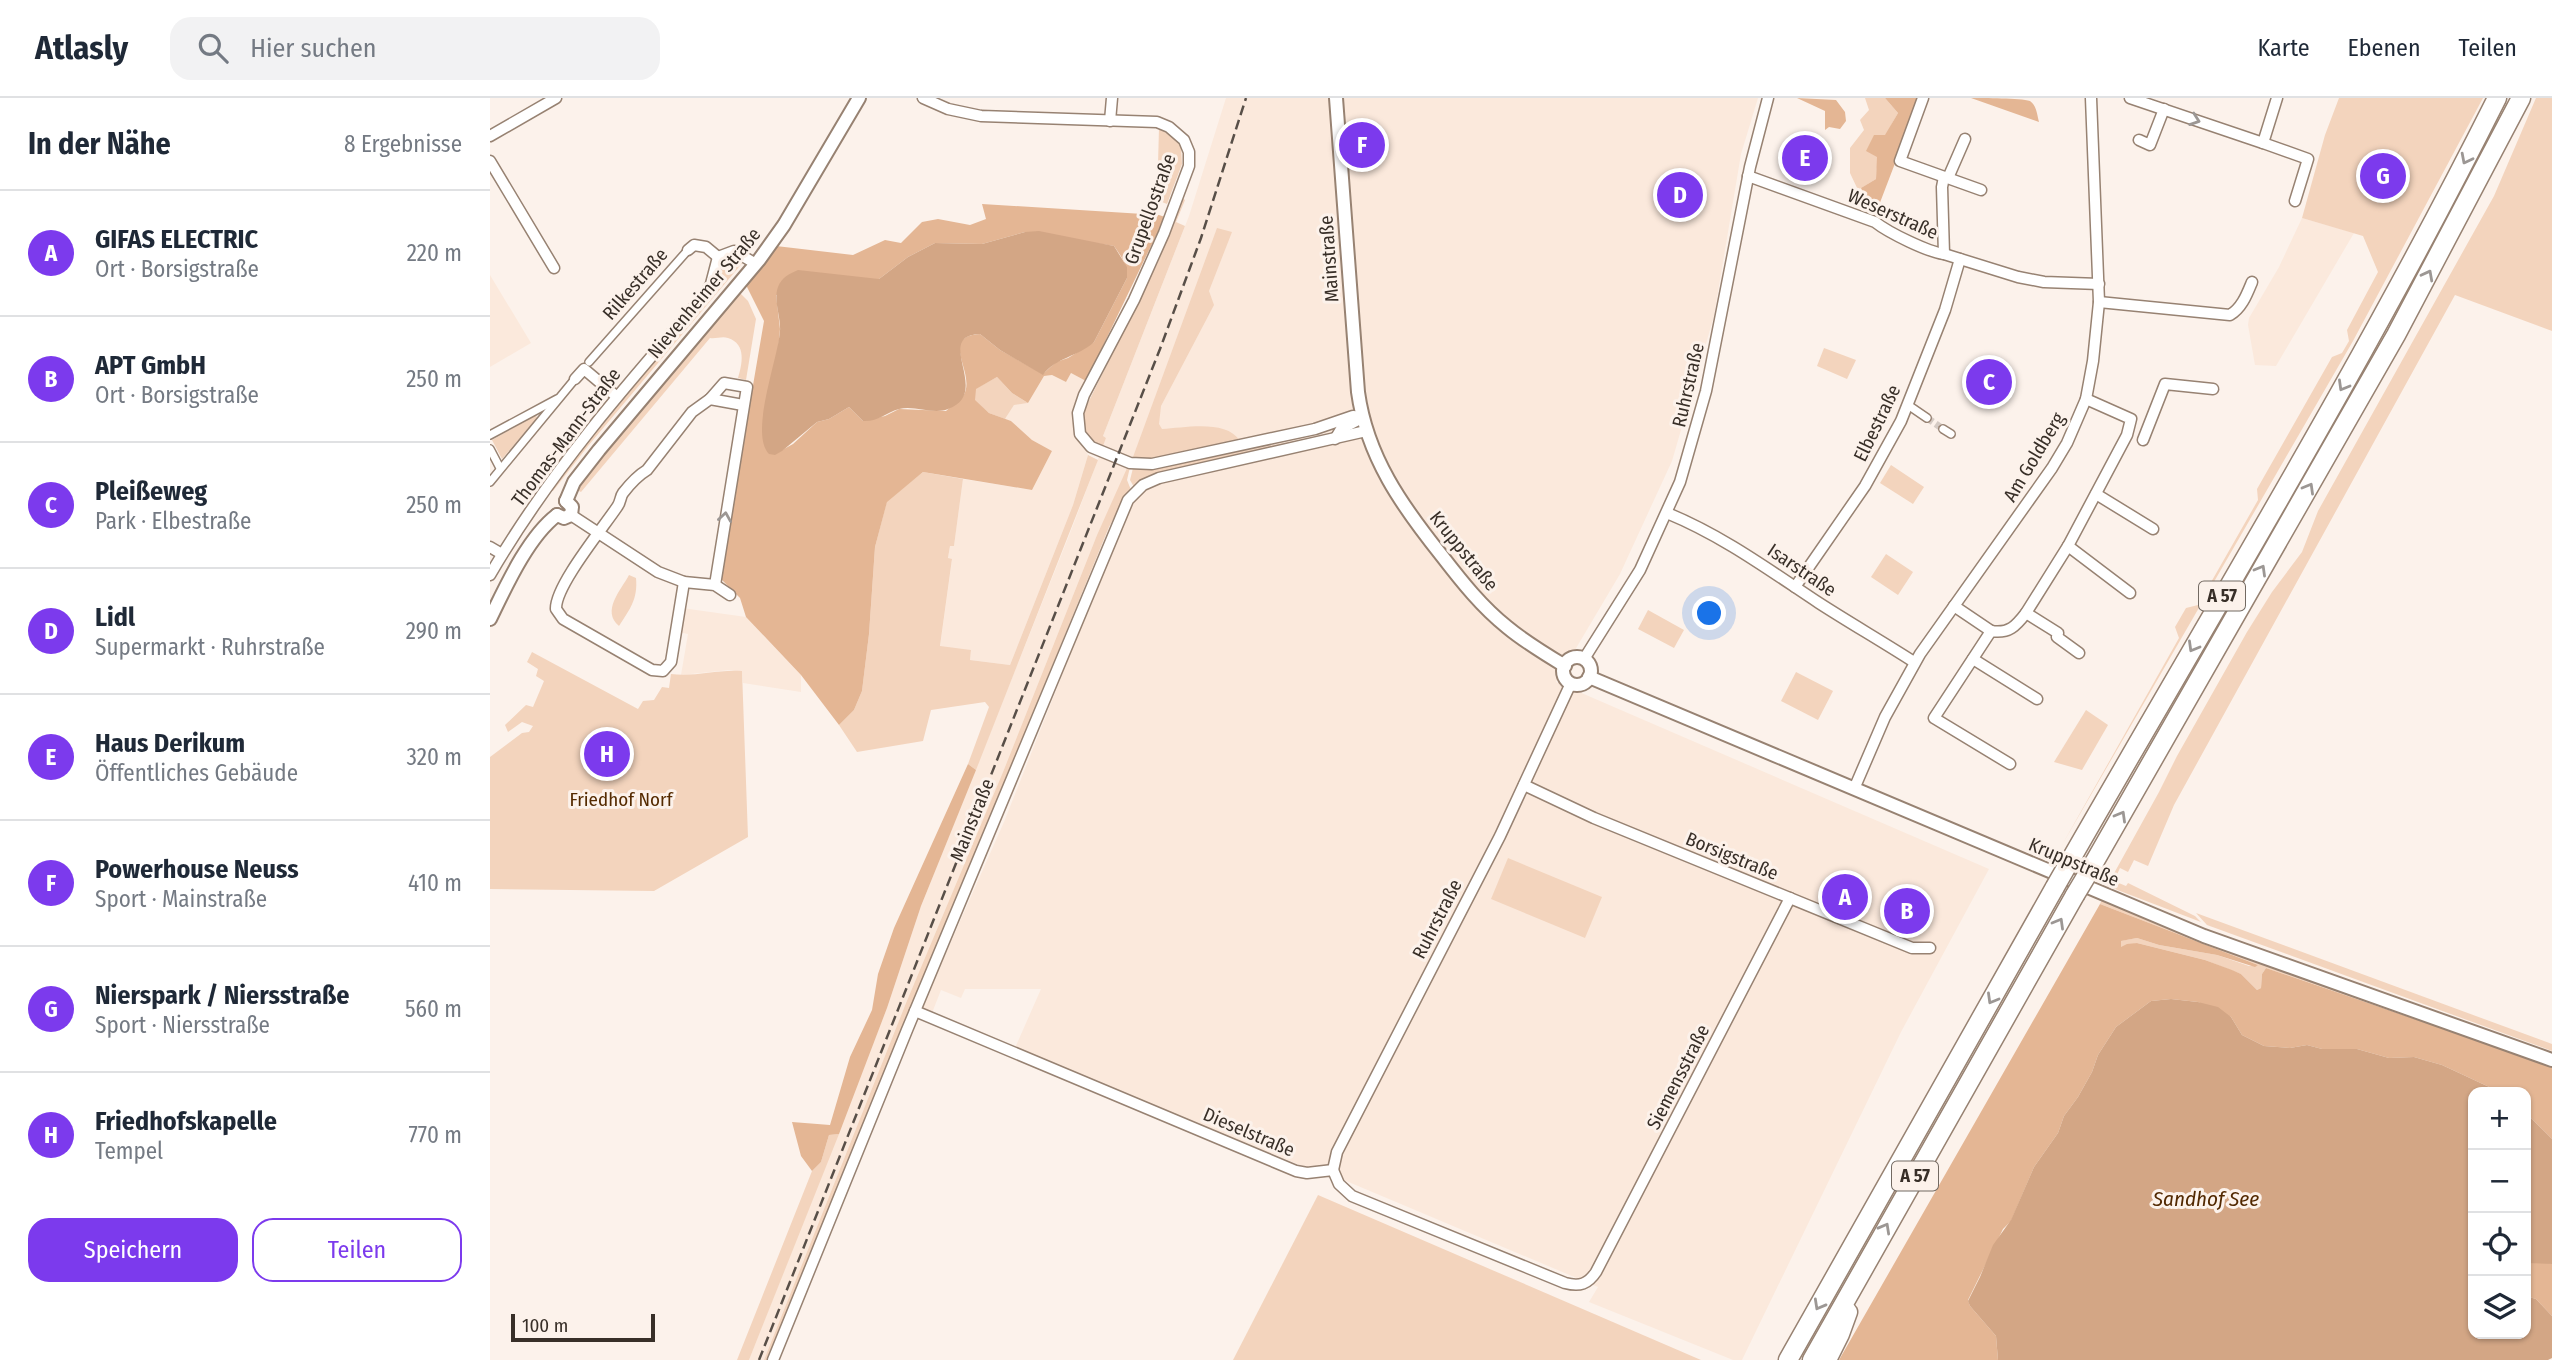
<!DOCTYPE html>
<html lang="de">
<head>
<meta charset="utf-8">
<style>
	body { margin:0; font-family:"Fira Sans Condensed",sans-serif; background:#f2f2f3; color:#1f2937 }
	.controls { position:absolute; right:21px; bottom:21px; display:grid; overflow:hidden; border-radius:14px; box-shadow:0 2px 5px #0004 }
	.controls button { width:63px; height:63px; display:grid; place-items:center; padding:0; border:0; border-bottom:2px solid #e0e1e3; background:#fff; color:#1f2937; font:35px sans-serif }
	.scale { position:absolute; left:21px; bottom:18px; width:144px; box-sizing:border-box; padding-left:7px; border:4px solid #382f28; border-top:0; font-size:19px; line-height:24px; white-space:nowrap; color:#382f28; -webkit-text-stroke:5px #fcf2eb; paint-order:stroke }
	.you { position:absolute; left:1220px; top:516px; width:24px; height:24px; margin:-18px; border:5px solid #fff; border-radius:50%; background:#1a73e8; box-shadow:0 0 0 10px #1a73e833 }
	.badge { display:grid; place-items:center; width:46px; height:46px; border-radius:50%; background:#7c3aed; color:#fff; font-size:23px; font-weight:700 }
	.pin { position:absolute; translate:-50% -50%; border:4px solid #fff; box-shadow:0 2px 7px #0006 }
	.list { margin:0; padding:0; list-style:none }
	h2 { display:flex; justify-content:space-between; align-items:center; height:91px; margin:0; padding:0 28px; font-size:30px }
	h2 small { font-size:23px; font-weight:400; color:#747a83 }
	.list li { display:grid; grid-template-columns:46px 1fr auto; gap:21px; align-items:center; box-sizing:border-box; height:126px; padding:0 28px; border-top:2px solid #e0e1e3 }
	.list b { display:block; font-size:26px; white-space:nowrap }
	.list p { margin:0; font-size:23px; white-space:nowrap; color:#747a83 }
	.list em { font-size:23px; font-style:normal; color:#747a83 }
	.actions { display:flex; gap:14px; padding:21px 28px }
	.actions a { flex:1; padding:16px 0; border:2px solid #7c3aed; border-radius:21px; text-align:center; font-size:24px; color:#7c3aed }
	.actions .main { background:#7c3aed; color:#fff }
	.icon { flex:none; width:38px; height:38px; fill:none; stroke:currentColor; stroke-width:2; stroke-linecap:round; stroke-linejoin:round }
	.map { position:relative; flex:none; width:2062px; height:1262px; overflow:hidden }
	header { display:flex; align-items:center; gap:42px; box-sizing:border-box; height:98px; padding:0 35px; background:#fff; border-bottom:2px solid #e0e1e3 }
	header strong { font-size:33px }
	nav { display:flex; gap:38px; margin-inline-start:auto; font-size:24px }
	.search { width:490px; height:63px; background:#f2f2f3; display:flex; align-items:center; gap:18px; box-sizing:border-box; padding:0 24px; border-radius:21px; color:#747a83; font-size:26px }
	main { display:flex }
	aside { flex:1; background:#fff }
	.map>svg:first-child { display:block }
</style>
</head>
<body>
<header>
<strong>Atlasly</strong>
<div class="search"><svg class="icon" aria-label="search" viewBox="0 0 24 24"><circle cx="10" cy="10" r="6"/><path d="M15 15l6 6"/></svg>Hier suchen</div>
<nav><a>Karte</a><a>Ebenen</a><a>Teilen</a></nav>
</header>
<main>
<aside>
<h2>In der Nähe<small>8 Ergebnisse</small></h2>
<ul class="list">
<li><span class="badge">A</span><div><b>GIFAS ELECTRIC</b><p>Ort · Borsigstraße</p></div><em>220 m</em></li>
<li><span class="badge">B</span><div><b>APT GmbH</b><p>Ort · Borsigstraße</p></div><em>250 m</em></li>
<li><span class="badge">C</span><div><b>Pleißeweg</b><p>Park · Elbestraße</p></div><em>250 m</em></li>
<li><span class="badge">D</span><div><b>Lidl</b><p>Supermarkt · Ruhrstraße</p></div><em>290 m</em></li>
<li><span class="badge">E</span><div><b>Haus Derikum</b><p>Öffentliches Gebäude</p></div><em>320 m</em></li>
<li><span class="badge">F</span><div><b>Powerhouse Neuss</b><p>Sport · Mainstraße</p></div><em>410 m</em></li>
<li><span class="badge">G</span><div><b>Nierspark / Niersstraße</b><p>Sport · Niersstraße</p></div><em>560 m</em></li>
<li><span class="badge">H</span><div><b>Friedhofskapelle</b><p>Tempel</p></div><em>770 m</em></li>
</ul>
<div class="actions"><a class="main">Speichern</a><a>Teilen</a></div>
</aside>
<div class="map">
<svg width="2062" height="1262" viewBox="0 0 2062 1262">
	<rect width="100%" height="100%" fill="#fcf2eb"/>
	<g fill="#fbe9dc">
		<path d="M736 0H1268L1251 56 1224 218 1182 363 1130 476 1066 584 1499 771 1411 934 1252 1262H1243L1099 1204 1108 1189 823 1069 812 1068 525 950 551 891H475L471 900 451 892 442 915 432 909 514 724 597 514 644 389 647 352 607 437 513 674 416 905 274 1262H259L397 910 431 808 582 430 616 340 613 338 699 118Z"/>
		<path d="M1812 120 1864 135 1786 268 1765 267 1758 227 1759 220 1789 169Z"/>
		<path d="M0 177 41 245 0 269Z"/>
		<path d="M581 275 596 283 585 312 584 321 588 339 598 357 583 407 520 567 480 562 481 553 450 549 462 462 458 461 460 448H464L473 381 542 392 562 353 542 342 521 323 515 321 524 307 538 305 554 278 562 277 576 284Z"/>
		<path d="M192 510 256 519 311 577V594L253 585 252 574 239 572 191 577 198 536 188 534Z"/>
	</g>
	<g fill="#f3d4bd">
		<path d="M1375 0H1395L1408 15C1395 37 1387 55 1386 81L1368 92 1360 75V50L1374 32 1370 22 1379 12Z"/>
		<path d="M1849 0H1993L1863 243 1572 747 1689 540 1685 529 1696 510 1708 507 1768 402 1767 391 1842 259 1852 255 1859 243 1857 232 1888 174 1873 138 1812 120 1835 37Z"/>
		<path d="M2046 0H2062V233L1965 197 1684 707 1658 768 1644 762 1638 774 1630 770 1624 783 1636 788 1638 785 1705 818 1711 824 1617 788 1669 694 1687 658 1757 534 1782 494 1812 454 1828 413 2004 98Z"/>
		<path d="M669 30 686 40 691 49 692 66 677 106 667 102Z"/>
		<path d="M692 100 695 102 686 124 695 128 613 338 616 340 612 351C599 342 592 332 593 315L668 164Z"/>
		<path d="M727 130 742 134 719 193 724 207 671 308 669 326 672 331C695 330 736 321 750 343L653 363 643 359Z"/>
		<path d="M245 157 254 163 98 348 63 393 61 392 126 306 225 193 231 172 232 161Z"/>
		<path d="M250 195 258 203 266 221 256 282 248 280C252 267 257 246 238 240 232 238 226 241 220 240L91 394 87 392 95 377Z"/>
		<path d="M1334 250 1366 262 1357 281 1327 268Z"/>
		<path d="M1491 270 1515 279 1507 298 1484 290Z"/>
		<path d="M507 279 522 295 538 305 524 307 515 321 499 315 484 302 485 291Z"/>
		<path d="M46 317 47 320 12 361 2 342Z"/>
		<path d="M835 337 663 377 644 389 640 382 643 370 661 371Z"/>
		<path d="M598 357 608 362 486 672 478 666 499 609 495 604 441 612 433 643 367 654 349 627 364 612 372 593 379 536 385 449 397 403 433 374 473 381 464 448H460L458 460 462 461 450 548 481 552 480 562 520 567 583 407Z"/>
		<path d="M1401 367 1434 389 1423 406 1390 385Z"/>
		<path d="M638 368 640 369 637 382 641 392 635 399 619 429 278 1262H274L416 905 513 674 607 437Z"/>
		<path d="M1396 456 1423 474 1408 497 1381 479Z"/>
		<path d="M139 477 146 480C148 501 140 511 129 528 111 513 131 492 139 477Z"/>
		<path d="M1158 512 1194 532 1184 550 1148 531Z"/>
		<path d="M42 554 148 611 153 603 164 602 172 589 179 590 181 576C205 579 228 571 252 573L258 739 164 793 0 791V659L32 635 39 634 43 628 32 624 18 634 15 627 36 607 43 609 54 583 46 578 48 571 37 564Z"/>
		<path d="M1306 574 1343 593 1328 622 1291 603Z"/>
		<path d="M1596 612 1618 627 1592 672 1564 664Z"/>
		<path d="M1018 760 1112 799 1095 840 1001 801Z"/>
		<path d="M1612 801 1708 841 1976 938 1776 870 1772 876 1771 890 1767 892 1751 876 1715 862 1647 845 1631 850 1630 843 1647 840 1669 847 1727 857 1759 868 1768 867 1610 806Z"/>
		<path d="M1706 815 2062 946V953L1717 827Z"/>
		<path d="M349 1036 259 1262H247L322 1073 331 1064 339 1037Z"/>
		<path d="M828 1097 1211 1262H743Z"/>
	</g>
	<g fill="#e4b694" fill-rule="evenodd">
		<path d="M1307 0 1346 2 1355 14 1356 23 1350 31 1339 29 1335 32V13Z"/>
		<path d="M1395 0H1430L1386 115 1381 116 1373 111V95L1371 90 1386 81 1387 59 1376 53 1384 37H1395L1408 15Z"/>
		<path d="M1481 0C1494 0 1530 0 1540 3 1547 8 1547 17 1549 24Z"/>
		<path d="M492 106 669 117 675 119 596 283 581 275 576 284 562 277 554 278 538 305 522 295 507 279 486 291 485 302 499 315 521 323 542 342 562 353 542 392 433 374 397 404 385 449 379 536 372 593 364 612 349 627 311 577 256 519 250 500 230 480 274 223 256 187 286 148 363 157 395 142 411 145 432 124 448 121 480 127 496 121ZM535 134 624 148C632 159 637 167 637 180L604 244 578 260 566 264 553 276 510 252 490 236C447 239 488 276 473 298 469 303 461 308 456 313L409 311 395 318 373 323 359 309 339 321 327 324 303 346 285 356H279L290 231 286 197 389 181 418 159 445 145 492 146Z"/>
		<path d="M478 666 486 672 431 808 397 910 349 1036 339 1037 331 1064 322 1073 311 1058 302 1024 340 1027 360 959 382 912 388 876 404 830Z"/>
		<path d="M1610 806 1768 867 1765 869 1727 857 1669 847 1647 840 1631 843V849L1637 846 1647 845 1715 862 1742 872 1751 876 1767 892 1771 890 1772 876 1776 870 2062 968V1041L2036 1015V994H2010L1952 967 1924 959 1899 960 1867 951H1832L1817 947 1800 950 1774 948 1752 937 1741 919 1708 904 1681 901 1661 903 1626 929 1608 957 1602 974 1588 999 1574 1018 1568 1035 1544 1069 1521 1123 1513 1131 1478 1202 1480 1208 1506 1238 1508 1262H1349Z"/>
		<path d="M2054 1164 2062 1166V1218L2046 1201 2036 1198V1165Z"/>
	</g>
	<g fill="#d3a685">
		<path d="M549 133 624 148 637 169V180L604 244C588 259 566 259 553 277L510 252 490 236C442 238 503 295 458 311 443 317 425 307 409 311 395 315 388 324 373 323L359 309 339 321 327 324 292 353 285 357 279 356C259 336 288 261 290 233 291 219 283 202 288 189 292 179 299 176 308 172L389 181 418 159 445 145 492 146 535 134Z"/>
		<path d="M1681 901 1708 904 1728 909 1741 919 1752 937 1774 948 1800 950 1817 947 1832 951H1867L1899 960 1924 959 1952 967 2010 994H1983V1236H2036V1198L2046 1201 2062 1218V1260L2058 1262H1508L1506 1238 1480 1208 1478 1203 1490 1179 1503 1147 1521 1122 1544 1069 1568 1035 1574 1018 1588 999 1602 974 1608 957 1626 929 1661 903Z"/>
		<path d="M2036 1015 2062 1041V1166L2036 1165Z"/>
	</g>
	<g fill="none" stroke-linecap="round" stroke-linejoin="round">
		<path stroke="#d5cbc4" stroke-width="7" stroke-dasharray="7 3.5" stroke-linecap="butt" d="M1437 320 1453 331"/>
		<g stroke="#978272" stroke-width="10">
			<g id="pedestrian">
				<path d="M99 264 198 152"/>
				<path d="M1418 307 1437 320"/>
				<path d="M1453 331 1461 336"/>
				<path d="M0 337 67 301"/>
				<path d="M0 351 10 370"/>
				<path d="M0 384 85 281"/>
			</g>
		</g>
		<g stroke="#978272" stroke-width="13">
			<g id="minor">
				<path d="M433 0 458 11 491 18 667 24 679 29 694 42 699 54V68L674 135 644 202 594 297 588 315 590 336 601 349 640 365 662 366 825 331 863 318 872 319"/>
				<path d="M1433 0 1410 63 1491 92"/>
				<path d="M1640 0 1773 45 1787 0"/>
				<path d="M620 23 622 0"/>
				<path d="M0 38 66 0"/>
				<path d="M1649 42 1660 47 1674 11"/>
				<path d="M1773 45 1818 61 1805 103"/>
				<path d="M0 63 64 170"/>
				<path d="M1258 78 1385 124C1399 135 1438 154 1454 156L1528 179 1554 184 1609 186"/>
				<path d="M1458 80 1475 41"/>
				<path d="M198 152 204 147 216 149 228 159"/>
				<path d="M1454 156 1452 89 1454 79"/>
				<path d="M1609 204 1740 217C1752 210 1757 196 1762 184"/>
				<path d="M85 281 94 271 126 298"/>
				<path d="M220 301 234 285 257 289 225 487"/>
				<path d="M845 341 851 331 868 322"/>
				<path d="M1653 342 1675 286 1723 291"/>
				<path d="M1606 396 1663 431"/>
				<path d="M1177 415C1233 438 1279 472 1329 505 1360 525 1393 544 1424 564"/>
				<path d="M81 417 168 474 194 484 225 487 240 497"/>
				<path d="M1578 448 1640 495"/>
				<path d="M0 449 12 456"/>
				<path d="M0 477C59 375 137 286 214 198L221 186 228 159 244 153 266 166"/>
				<path d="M194 484 181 564 173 573 162 572 73 521 66 511C65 488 113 430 127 409 131 404 130 399 133 395 140 386 147 378 157 372L202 314 220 301 253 307"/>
				<path d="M1305 489 1375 388 1411 323 1455 212 1470 161"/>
				<path d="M1464 508 1501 533 1444 620 1520 666"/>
				<path d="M1536 515 1578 448 1637 337 1641 321 1596 301"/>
				<path d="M1501 533C1519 536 1526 528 1536 515L1568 535 1567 539 1589 555"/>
				<path d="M1094 561 1150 472 1190 384 1216 293 1260 69 1278 0"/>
				<path d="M1483 561 1547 601"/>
				<path d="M1034 687 1104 720 1422 850H1440"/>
				<path d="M1364 691 1395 619 1430 556 1562 370 1577 345 1596 301 1603 263 1609 204 1601 0"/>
				<path d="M425 913 806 1073 817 1075 843 1072 849 1086 862 1098 1075 1185C1090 1189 1098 1186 1106 1174L1300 800"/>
				<path d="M843 1072 847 1054 1010 738 1081 585"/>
				<path d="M283 1262 417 932 638 402 653 387 669 380 876 333"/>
			</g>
		</g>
		<g stroke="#978272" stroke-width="16">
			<g id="tertiary">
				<path d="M846 0 868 294C877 359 912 408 952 458 972 484 992 509 1017 529 1035 544 1055 556 1075 568"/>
				<circle cx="1087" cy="573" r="14"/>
				<path d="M1099 579 1714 838 2062 962"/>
			</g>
		</g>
		<g stroke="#978272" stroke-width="16">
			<g id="secondary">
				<path d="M76 403 84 384 109 352 269 162 294 127 369 0"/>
				<path d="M67 417 74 420 81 417 82 409 76 403"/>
				<path d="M0 521C16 488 38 439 67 417"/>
			</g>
		</g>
		<g stroke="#978272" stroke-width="21">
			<g id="motorway">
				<path d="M1577 768C1723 513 1876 262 2007 0"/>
				<path d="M1597 777 1906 237 2031 0"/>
				<path d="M1298 1262 1565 789"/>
				<path d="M1322 1262 1585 797"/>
				<path d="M1337 1262 1350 1236 1358 1214"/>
			</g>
		</g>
		<use href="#pedestrian" stroke="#fff" stroke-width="7"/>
		<use href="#minor" stroke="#fff" stroke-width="10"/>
		<use href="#tertiary" stroke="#fff" stroke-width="12"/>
		<use href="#secondary" stroke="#fff" stroke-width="12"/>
		<use href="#motorway" stroke="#fff" stroke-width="18"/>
		<path stroke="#584f48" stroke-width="2.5" stroke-dasharray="10 5" stroke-linecap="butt" d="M269 1262 670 251 711 140 756 0"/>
		<g stroke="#978272" stroke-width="21" stroke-linecap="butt">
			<g id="motorway-bridge">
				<path d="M1565 789 1577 768"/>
				<path d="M1585 797 1597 777"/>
			</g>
		</g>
		<use href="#motorway-bridge" stroke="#fff" stroke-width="18"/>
	</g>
	<defs><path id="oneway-chevron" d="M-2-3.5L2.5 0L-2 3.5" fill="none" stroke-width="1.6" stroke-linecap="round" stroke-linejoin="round" transform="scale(1.75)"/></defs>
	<g stroke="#9c9794">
		<use href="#oneway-chevron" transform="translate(1705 22) rotate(19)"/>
		<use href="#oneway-chevron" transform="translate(1976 61) rotate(117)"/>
		<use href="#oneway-chevron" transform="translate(1938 177) rotate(-62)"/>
		<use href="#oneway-chevron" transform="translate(1853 288) rotate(120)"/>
		<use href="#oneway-chevron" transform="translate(1819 390) rotate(-60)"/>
		<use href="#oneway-chevron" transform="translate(235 419) rotate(-81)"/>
		<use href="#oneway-chevron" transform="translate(1771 472) rotate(-60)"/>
		<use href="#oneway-chevron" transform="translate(1703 549) rotate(120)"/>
		<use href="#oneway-chevron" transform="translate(1631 718) rotate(-60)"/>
		<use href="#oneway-chevron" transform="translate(1569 825) rotate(-60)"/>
		<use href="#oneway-chevron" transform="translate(1502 901) rotate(120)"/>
		<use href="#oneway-chevron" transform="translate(1395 1130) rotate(-61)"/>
		<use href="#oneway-chevron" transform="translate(1329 1207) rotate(119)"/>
	</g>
	<g text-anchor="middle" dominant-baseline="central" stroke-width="6" stroke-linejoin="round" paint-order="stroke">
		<g fill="#fcf2eb" stroke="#736a62" stroke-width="2">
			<rect x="1709" y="483.5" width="46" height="29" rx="5"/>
			<rect x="1402" y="1063.5" width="46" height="29" rx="5"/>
		</g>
		<g font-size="18" font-weight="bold" fill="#382f28">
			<text x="1732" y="498">A 57</text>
			<text x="1425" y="1078">A 57</text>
		</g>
		<g font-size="19" fill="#382f28" stroke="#fcf2eb">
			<text transform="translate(660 111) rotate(-70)">Grupellostraße</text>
			<text transform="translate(1403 116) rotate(24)">Weserstraße</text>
			<text transform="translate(839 161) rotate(-94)">Mainstraße</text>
			<text transform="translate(145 186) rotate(-49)">Rilkestraße</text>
			<text transform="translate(214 195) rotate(-50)">Nievenheimer Straße</text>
			<text transform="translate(1198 287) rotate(-77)">Ruhrstraße</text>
			<text transform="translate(1387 325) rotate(-64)">Elbestraße</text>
			<text transform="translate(76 339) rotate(-53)">Thomas-Mann-Straße</text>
			<text transform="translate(1544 359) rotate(-59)">Am Goldberg</text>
			<text transform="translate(974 453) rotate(51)">Kruppstraße</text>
			<text transform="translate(1312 472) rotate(34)">Isarstraße</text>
			<text transform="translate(482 722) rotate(-68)">Mainstraße</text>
			<text transform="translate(1242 758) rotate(22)">Borsigstraße</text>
			<text transform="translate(1584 764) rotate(23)">Kruppstraße</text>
			<text transform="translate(947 821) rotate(-63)">Ruhrstraße</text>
			<text transform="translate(1188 979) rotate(-63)">Siemensstraße</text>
			<text transform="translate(759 1034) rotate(23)">Dieselstraße</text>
		</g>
		<g font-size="19" fill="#552b01" stroke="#fcf2eb">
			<text x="131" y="701">Friedhof Norf</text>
		</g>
		<g font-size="21" font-style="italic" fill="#522800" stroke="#fcf2eb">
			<text x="1716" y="1101">Sandhof See</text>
		</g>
	</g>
</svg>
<div class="controls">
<button>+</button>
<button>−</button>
<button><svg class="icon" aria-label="locate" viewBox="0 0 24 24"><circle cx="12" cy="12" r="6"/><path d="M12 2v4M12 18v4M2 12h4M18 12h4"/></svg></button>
<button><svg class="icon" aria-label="layers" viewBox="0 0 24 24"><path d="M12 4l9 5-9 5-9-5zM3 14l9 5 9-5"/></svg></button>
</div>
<div class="scale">100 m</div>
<div class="you"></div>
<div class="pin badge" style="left:1355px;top:799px">A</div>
<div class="pin badge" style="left:1417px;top:813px">B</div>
<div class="pin badge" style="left:1499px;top:284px">C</div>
<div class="pin badge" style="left:1190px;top:97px">D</div>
<div class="pin badge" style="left:1315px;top:60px">E</div>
<div class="pin badge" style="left:872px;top:47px">F</div>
<div class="pin badge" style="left:1893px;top:78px">G</div>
<div class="pin badge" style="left:117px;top:656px">H</div>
</div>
</main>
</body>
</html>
